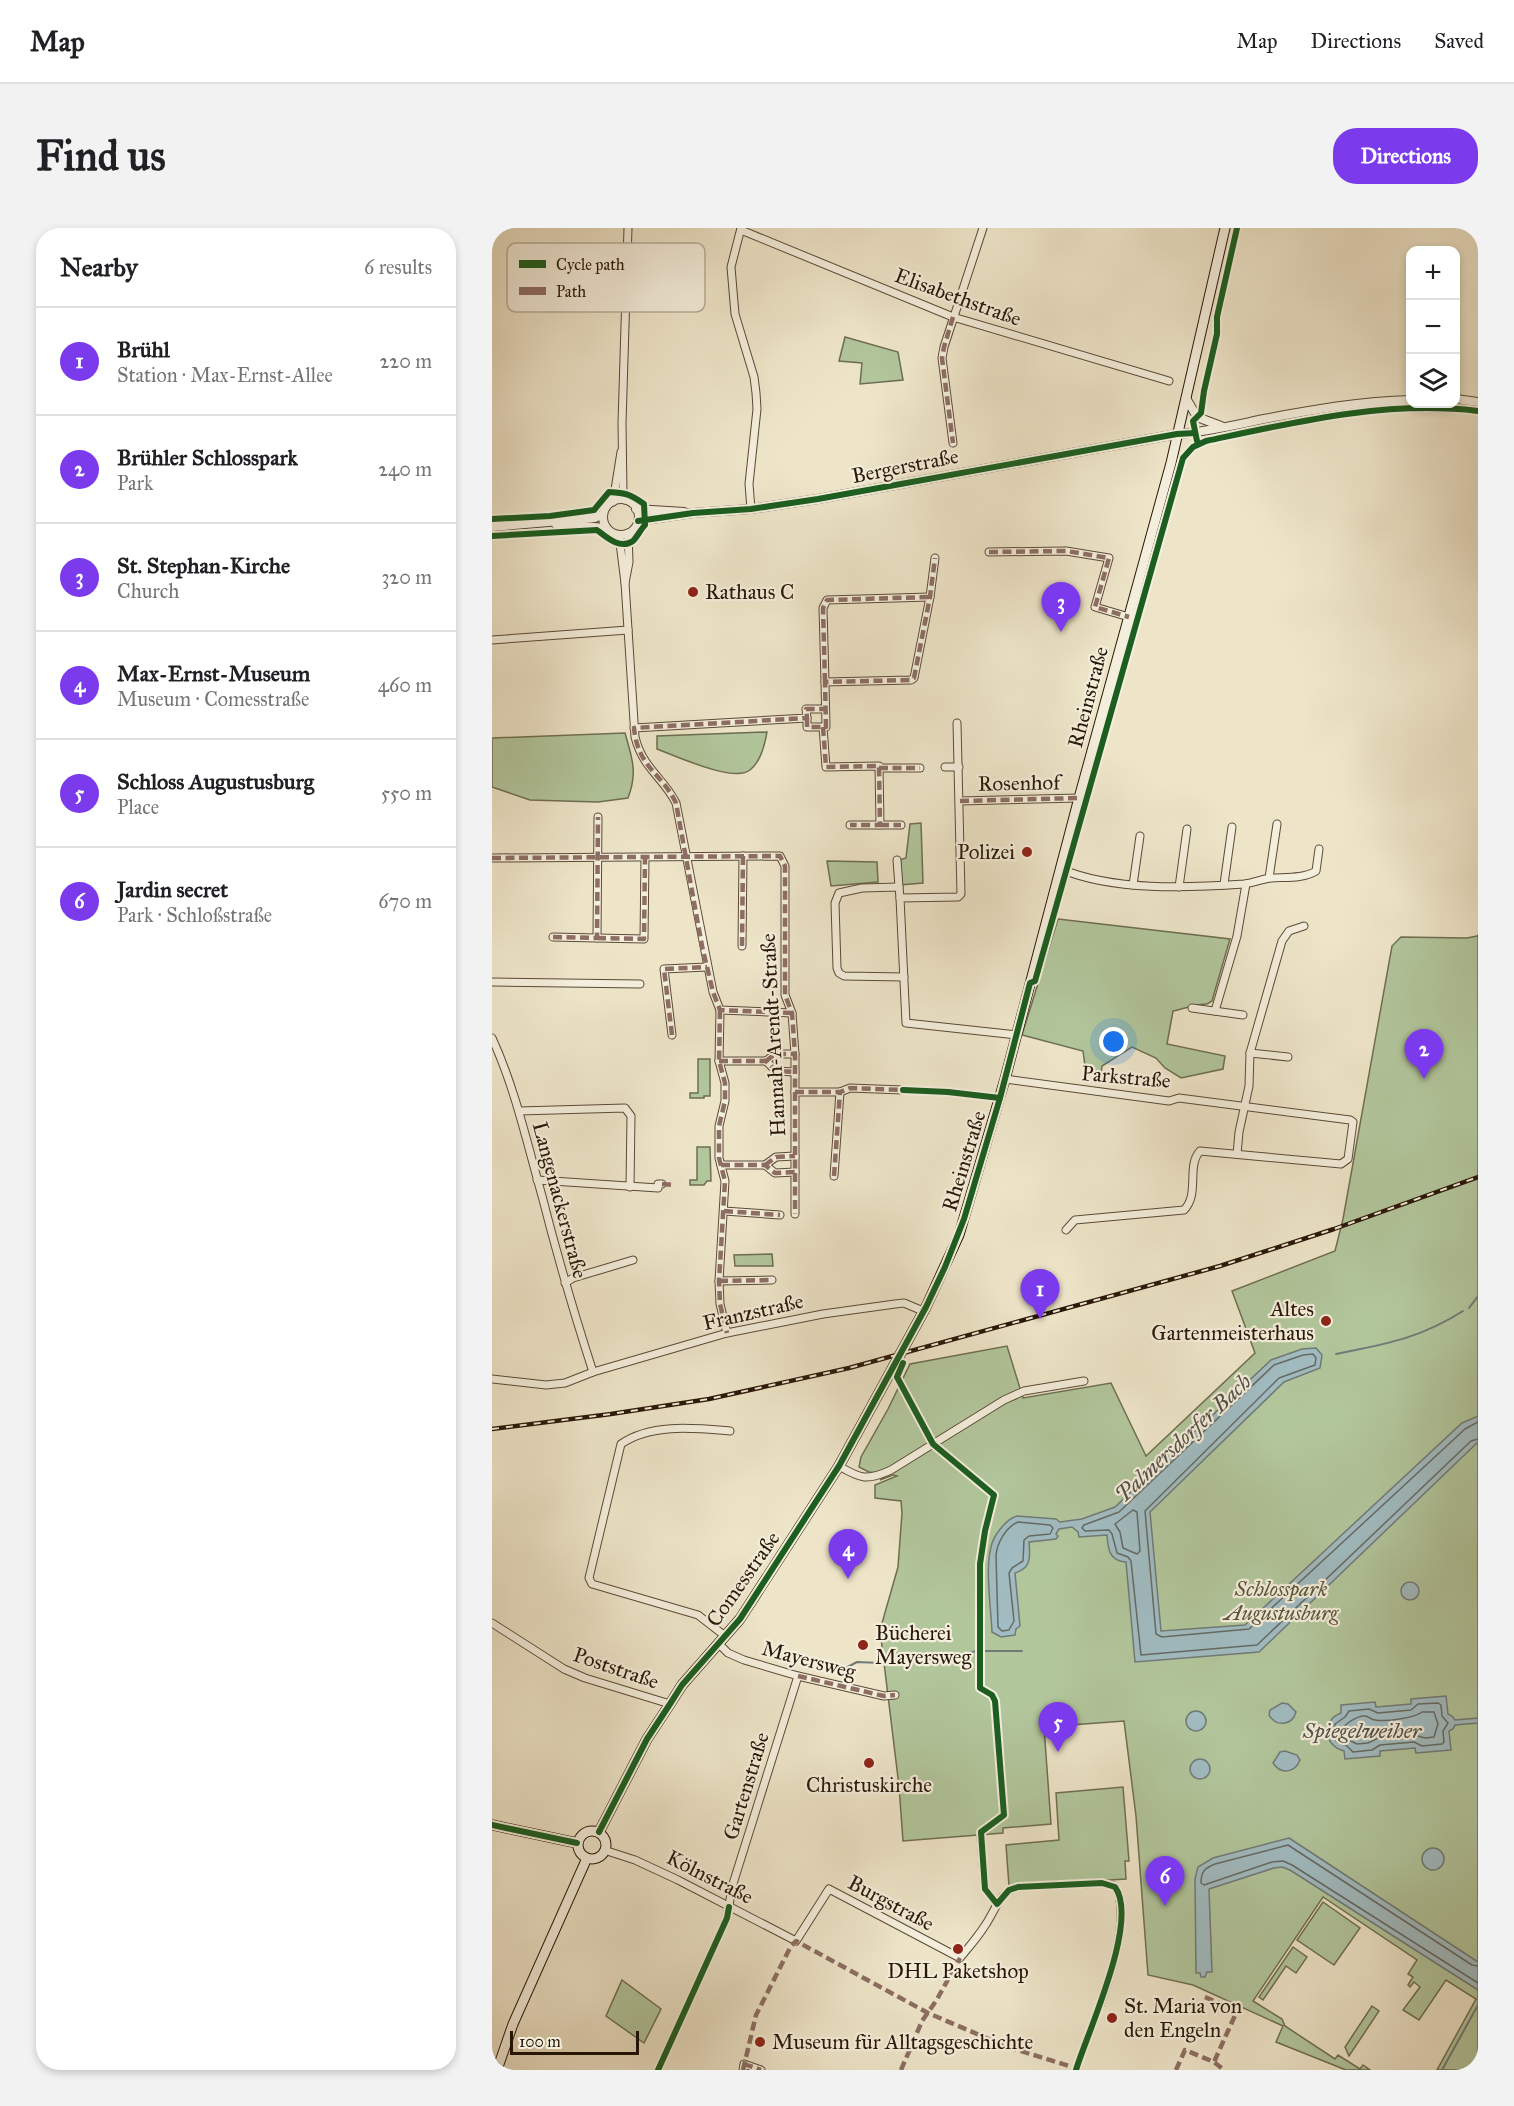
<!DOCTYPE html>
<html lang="en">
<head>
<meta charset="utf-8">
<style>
	body { margin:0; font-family:"IM FELL Great Primer",serif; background:#f2f2f2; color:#202124 }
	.controls { position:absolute; right:18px; top:18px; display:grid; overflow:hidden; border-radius:12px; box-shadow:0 3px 9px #0003 }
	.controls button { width:54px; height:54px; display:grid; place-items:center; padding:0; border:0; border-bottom:2px solid #e0e0e0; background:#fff; color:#202124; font:30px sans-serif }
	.scale { position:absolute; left:18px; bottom:15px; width:129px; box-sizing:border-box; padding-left:6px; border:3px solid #291706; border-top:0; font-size:16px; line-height:21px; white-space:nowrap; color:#291706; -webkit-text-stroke:4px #f4eedc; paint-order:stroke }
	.you { position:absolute; left:622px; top:814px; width:21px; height:21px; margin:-15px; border:4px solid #fff; border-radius:50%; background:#1a73e8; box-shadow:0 0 0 9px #1a73e833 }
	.badge { display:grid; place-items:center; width:39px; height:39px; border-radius:50%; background:#7c3aed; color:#fff; font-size:20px; font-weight:700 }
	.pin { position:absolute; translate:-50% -50px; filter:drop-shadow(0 2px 3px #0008) }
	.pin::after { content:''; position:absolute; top:32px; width:21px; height:18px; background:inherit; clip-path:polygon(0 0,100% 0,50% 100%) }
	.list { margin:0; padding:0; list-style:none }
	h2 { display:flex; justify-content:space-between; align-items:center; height:78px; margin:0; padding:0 24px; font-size:26px }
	h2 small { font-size:20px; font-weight:400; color:#757577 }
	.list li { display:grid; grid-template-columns:39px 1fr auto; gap:18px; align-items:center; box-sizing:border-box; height:108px; padding:0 24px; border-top:2px solid #e0e0e0 }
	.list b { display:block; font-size:22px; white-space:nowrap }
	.list p { margin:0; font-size:20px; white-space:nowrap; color:#757577 }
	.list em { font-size:20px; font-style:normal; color:#757577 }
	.icon { flex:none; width:33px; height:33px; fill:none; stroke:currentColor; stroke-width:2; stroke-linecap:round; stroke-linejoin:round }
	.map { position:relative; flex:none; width:986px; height:1842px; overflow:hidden; border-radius:24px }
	header { display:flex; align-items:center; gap:36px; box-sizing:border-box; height:84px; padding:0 30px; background:#fff; border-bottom:2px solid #e0e0e0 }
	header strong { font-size:28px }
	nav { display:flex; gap:33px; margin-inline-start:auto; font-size:21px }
	.intro { display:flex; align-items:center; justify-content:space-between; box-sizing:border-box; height:144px; padding:0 36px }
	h1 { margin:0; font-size:42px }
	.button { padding:15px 27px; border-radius:24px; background:#7c3aed; color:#fff; font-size:21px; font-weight:700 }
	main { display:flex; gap:36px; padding:0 36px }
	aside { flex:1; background:#fff; border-radius:24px; box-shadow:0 3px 9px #0003 }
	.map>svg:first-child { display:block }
</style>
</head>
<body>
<header>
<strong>Map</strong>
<nav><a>Map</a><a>Directions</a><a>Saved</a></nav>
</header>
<div class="intro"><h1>Find us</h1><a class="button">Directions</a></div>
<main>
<aside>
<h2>Nearby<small>6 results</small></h2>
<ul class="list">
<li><span class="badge">1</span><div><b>Brühl</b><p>Station · Max-Ernst-Allee</p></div><em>220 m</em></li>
<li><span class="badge">2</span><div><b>Brühler Schlosspark</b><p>Park</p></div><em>240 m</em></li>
<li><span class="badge">3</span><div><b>St. Stephan-Kirche</b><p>Church</p></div><em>320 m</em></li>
<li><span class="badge">4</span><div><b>Max-Ernst-Museum</b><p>Museum · Comesstraße</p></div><em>460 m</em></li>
<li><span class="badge">5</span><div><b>Schloss Augustusburg</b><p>Place</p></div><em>550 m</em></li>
<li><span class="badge">6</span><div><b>Jardin secret</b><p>Park · Schloßstraße</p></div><em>670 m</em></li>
</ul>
</aside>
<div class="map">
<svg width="986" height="1842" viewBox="0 0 986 1842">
	<rect width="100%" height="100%" fill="#eee5c9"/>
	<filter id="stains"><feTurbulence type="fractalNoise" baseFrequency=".00333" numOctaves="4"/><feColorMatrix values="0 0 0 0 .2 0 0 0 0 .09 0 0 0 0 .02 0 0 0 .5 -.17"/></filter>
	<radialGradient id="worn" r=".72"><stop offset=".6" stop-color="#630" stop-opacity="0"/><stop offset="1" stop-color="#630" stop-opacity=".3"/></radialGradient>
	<g fill="#b2c69c" stroke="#6e6e51" stroke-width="1.5">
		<path d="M353 109 406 124 411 152 368 156 370 135 347 133Z"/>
		<path d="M275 504C273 516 268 534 258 542 242 555 184 528 165 521V508Z"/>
		<path d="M133 505C140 530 146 544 136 570L106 574 38 572 0 559V510Z"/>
		<path d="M429 595 431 655 408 657 407 632 414 630 418 596Z"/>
		<path d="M335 633 385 634 386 654 339 658Z"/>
		<path d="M566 691 738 711 720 773 715 776C702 776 693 781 681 783L675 816 733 828 731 841 689 850 673 840 664 830 640 819 610 838 609 846 594 845 591 823 530 807Z"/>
		<path d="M986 707V1842H945L984 1771 954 1752 927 1792 911 1782 928 1759 922 1754 918 1759 916 1757 921 1749 916 1746 925 1732 831 1669 761 1773 790 1791 793 1798 843 1831 846 1827 868 1841 871 1837 878 1842H854L784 1814 791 1798 701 1757 656 1747 644 1588 632 1493 552 1499 559 1596 511 1600V1605L411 1613 407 1558 388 1402 406 1339 410 1285 409 1273 383 1270V1257L405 1248 401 1247 388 1252 396 1246 377 1244 367 1239 369 1229 396 1181 418 1136 515 1118 531 1170 619 1155 654 1228 763 1125 740 1063 843 1023 851 991 900 718 909 709 975 710 985 708Z"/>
		<path d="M206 831H218V868H212V870H198V865H206Z"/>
		<path d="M205 919H218L219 953H215L212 957H198V952H205Z"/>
		<path d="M280 1026 281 1038H243L242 1027Z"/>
		<path d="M631 1559 637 1633H633L634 1651 517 1658 514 1617 567 1612 564 1565Z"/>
		<path d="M831 1674 868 1700 842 1737 805 1712Z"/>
		<path d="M801 1719 815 1729 804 1745 794 1738 771 1772 767 1769Z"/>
		<path d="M130 1752 169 1781 152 1815 114 1788Z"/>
		<path d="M880 1778 887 1783 857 1828 853 1819Z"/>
	</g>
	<g fill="#a1bcc2" stroke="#717a77" stroke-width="1.5">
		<path d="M824 1120 830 1127 828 1140 792 1154 658 1284 669 1403 753 1397 970 1195 986 1188V1214L767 1424 643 1434 634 1334C617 1333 616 1321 615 1307L587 1309 586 1304 580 1299 567 1301 564 1306 566 1308 564 1311 537 1314C538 1328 540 1340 523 1345L528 1398 524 1401 523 1407 509 1409 500 1404C499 1380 493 1342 499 1319 501 1308 514 1291 525 1288L564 1291 568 1294 590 1291 623 1279 779 1132 810 1121Z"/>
		<circle cx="918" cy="1363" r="9"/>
		<path d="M954 1468 956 1486 960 1488 963 1492 986 1490V1495L963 1497 961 1501 957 1503 959 1522 924 1525 923 1520 888 1523V1528L853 1531 852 1523C832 1518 828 1493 849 1485V1477L883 1474 884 1479 919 1476V1471Z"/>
		<path d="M790 1475 796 1476 804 1484C800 1498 784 1499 777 1487L778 1482Z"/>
		<circle cx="704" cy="1493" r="10"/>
		<path d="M793 1523 805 1527 808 1532C803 1545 789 1547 781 1535L788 1524Z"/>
		<circle cx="708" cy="1541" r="10"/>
		<path d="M797 1610 986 1734V1762L798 1642 790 1639 782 1640 717 1661 720 1744H715L713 1749H709L708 1745H704L703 1651 706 1639 721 1630Z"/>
		<circle cx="941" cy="1631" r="11"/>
	</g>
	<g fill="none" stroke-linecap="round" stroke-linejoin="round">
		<g stroke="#656a64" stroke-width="1.5">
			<path d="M986 1194 973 1201 757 1401 670 1409 664 1406 653 1283 787 1150 823 1137 824 1130 821 1126 811 1127 782 1137 627 1284 592 1297 590 1300 593 1303 617 1302 620 1306 625 1325 636 1329 639 1333 649 1427 765 1417 979 1213 986 1211"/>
			<path d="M641 1282 645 1284 648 1323 645 1326 631 1320 628 1304 623 1296Z"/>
			<path d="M526 1294 558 1297 561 1300 558 1306 537 1308 532 1312 531 1333 520 1340 517 1345 522 1393 517 1402 510 1403 506 1399 504 1327C505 1315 514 1299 526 1294Z"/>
			<path d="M946 1475 949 1477 950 1488 956 1495 951 1503 952 1514 950 1516 930 1518 922 1514 888 1517 880 1522 861 1524 855 1518 845 1514 841 1507 843 1496 853 1489 857 1483 877 1481 886 1485 919 1482 926 1476Z"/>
			<path d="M930 1484H942L946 1496 942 1509 933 1510 922 1507 888 1509 876 1515 865 1516 850 1509 848 1505C849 1498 865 1487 874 1488 877 1489 880 1492 883 1492 894 1494 922 1490 930 1484Z"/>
			<path d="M986 1738 980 1737 796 1617 723 1636C713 1640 709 1643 709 1655L712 1657 780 1634 791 1633 800 1637 986 1755"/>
		</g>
		<g stroke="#717a77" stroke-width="2">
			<path d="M977 1080 986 1068"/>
			<path d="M844 1126C893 1116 927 1111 971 1083"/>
			<path d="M492 1423H530"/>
			<path d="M348 1443 365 1434 389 1435 437 1431 466 1428 484 1423"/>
			<path d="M950 1842 986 1777"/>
		</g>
		<g stroke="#5a4a37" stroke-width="9">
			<g id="minor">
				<path d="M249 0 239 39 243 86 262 149 264 165 265 181 257 256 259 281"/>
				<path d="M249 2 461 89 677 153"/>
				<path d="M461 215 450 130 452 119 491 0"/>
				<path d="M133 272 131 265 130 195 136 0"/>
				<path d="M121 274 129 224"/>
				<path d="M127 307 133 355 137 334 136 305"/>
				<path d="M497 324 574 323 617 330 603 379 637 389"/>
				<path d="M133 355 143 509C151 541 171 549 184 575L221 764 228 782 300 785"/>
				<path d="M0 412 136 402"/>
				<path d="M333 454 331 380 335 372 438 369"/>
				<path d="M315 490V499H334L333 454 419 452 422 450 438 369 443 330"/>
				<path d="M465 495 469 666 466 669 408 670 414 795 525 807"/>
				<path d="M331 499 334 539 387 538 388 597H358"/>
				<path d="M142 500 315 490 314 481H333"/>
				<path d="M453 539H467"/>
				<path d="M387 540H428"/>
				<path d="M468 573 587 570"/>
				<path d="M388 597H409"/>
				<path d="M0 630 288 628 293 638V767L300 785 303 826V986"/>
				<path d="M405 632 407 659"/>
				<path d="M569 641C621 663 695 660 752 656 761 655 770 651 779 650 793 649 811 651 824 643L827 621"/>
				<path d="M777 650 785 596"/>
				<path d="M732 656 740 599"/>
				<path d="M641 657 648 608"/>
				<path d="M687 659 695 601"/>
				<path d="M408 670 407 659 370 660 347 665 343 675 345 740 347 745 352 748 412 749"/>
				<path d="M61 709 105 710 106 589"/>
				<path d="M105 710 152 711 153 630"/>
				<path d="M250 718 251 628"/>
				<path d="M0 754 148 756"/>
				<path d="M700 780 751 787"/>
				<path d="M228 782 227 833 233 855V873L227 898V930L233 953 227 1053 228 1076 235 1105"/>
				<path d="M723 783 745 708 754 656"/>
				<path d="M180 807 172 741 215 739"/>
				<path d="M0 810C23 860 35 915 50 968 65 1027 82 1085 101 1144"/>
				<path d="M758 825 796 829"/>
				<path d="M227 833H274L284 843 303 844"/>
				<path d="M274 833 283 826H303"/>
				<path d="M513 851 677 873 687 870 858 892 861 894 856 931 849 936 708 923C694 938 708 966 692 982L583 992 574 1002"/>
				<path d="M303 864H348L358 860 411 862"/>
				<path d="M27 883 133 880 139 888 138 959"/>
				<path d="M745 926 747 904 757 858 758 825 790 713 797 703 812 698"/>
				<path d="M229 937H273L283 945 303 944"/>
				<path d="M273 937 284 929 303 928"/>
				<path d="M342 948 348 864"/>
				<path d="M45 952 166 960V956H170"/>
				<path d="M232 983 288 987"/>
				<path d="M227 1053 280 1052"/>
				<path d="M73 1055 81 1050 141 1032"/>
				<path d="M0 1151 54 1157 73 1155 101 1144 235 1105 331 1086 403 1076 412 1075 431 1083"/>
				<path d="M347 1238C369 1251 375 1253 399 1242L512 1172 532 1163 592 1153"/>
				<path d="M0 1395 72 1441 93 1450 178 1476"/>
				<path d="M233 1408 206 1387 100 1356 97 1350 129 1216C159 1195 203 1200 238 1203"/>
				<path d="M226 1415 236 1425 252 1432 306 1448 392 1468 403 1467"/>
				<path d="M489 1609 493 1661 505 1676"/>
				<path d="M112 1622 143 1632 186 1652 304 1713 337 1661 468 1730C476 1720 485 1710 492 1699 502 1686 507 1663 526 1659L610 1655 622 1658 626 1664C636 1696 619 1745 608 1777"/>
				<path d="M166 1842 235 1690 240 1659 306 1448"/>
				<path d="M251 1842 252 1836 269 1842"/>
			</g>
		</g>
		<g stroke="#5a4a37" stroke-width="10">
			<g id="tertiary">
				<path d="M694 170 705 189 729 198"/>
				<path d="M964 171 986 174"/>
				<circle cx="129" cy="289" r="18"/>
				<path d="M144 281 192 284"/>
				<path d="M146 293 201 285 259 281 326 271 685 206C714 204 743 197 772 191 820 182 869 173 918 172"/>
				<path d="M64 296 114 300"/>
				<path d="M0 299 103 290 111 286"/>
			</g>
		</g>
		<g stroke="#291706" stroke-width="11">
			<g id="secondary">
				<path d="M0 1597 85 1615"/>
				<circle cx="100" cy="1617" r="14"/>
				<path d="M107 1604 155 1511 178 1476 190 1457 248 1391 347 1238 434 1079 467 1007 513 851 587 570 679 235 733 0"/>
				<path d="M5 1842 21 1796 95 1630"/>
			</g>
		</g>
		<use href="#minor" stroke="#f4eedc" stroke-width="7"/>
		<use href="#tertiary" stroke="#f4eedc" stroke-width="8"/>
		<use href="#secondary" stroke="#f4eedc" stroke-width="9"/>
		<g stroke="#291706" stroke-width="4.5">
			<path id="rail" d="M0 1201 119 1186 217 1171 357 1140 728 1038 842 1001 986 949"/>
		</g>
		<use href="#rail" stroke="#f4eedc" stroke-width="2" stroke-dasharray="7" stroke-linecap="butt"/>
		<g stroke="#8d6e63" stroke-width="4.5" stroke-dasharray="9 4.5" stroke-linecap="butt">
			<path d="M461 89 452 119 450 130 461 215"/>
			<path d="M497 324 574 323 617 330 603 379 637 389"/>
			<path d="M333 454 331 380 335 372 438 369"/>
			<path d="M315 490V499H334L333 454 419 452 422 450 438 369 443 330"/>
			<path d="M331 499 334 539 387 538 388 597H358"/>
			<path d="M387 540H428"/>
			<path d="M468 573 587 570"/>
			<path d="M388 597H409"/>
			<path d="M0 630 288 628 293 638V767L300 785 303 826V986"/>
			<path d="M61 709 105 710 106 589"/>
			<path d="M105 710 152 711 153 630"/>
			<path d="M250 718 251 628"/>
			<path d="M228 782 227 833 233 855V873L227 898V930L233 953 227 1053 228 1076 235 1105"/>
			<path d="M300 785 228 782 221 764 210 718 184 575C169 544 146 540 142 500L315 490 314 481H333"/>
			<path d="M180 807 172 741 215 739"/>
			<path d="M227 833H274L284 843 303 844"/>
			<path d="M274 833 283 826H303"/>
			<path d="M303 864H348L358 860 411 862"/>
			<path d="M229 937H273L283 945 303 944"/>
			<path d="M273 937 284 929 303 928"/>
			<path d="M342 948 348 864"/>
			<path d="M170 956 181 957"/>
			<path d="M232 983 288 987"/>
			<path d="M227 1053 280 1052"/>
			<path d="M306 1448 392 1468 403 1467"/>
			<path d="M713 1769 745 1783 722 1834"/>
			<path d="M252 1836 269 1842"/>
			<path d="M251 1842 264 1787 299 1718 304 1713 436 1785 513 1818 590 1842"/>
			<path d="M409 1842 430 1793 444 1773 468 1730"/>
			<path d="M684 1842 693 1822 722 1834 732 1842"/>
		</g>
		<g stroke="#f4eedc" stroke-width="10">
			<g id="cycleway">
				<path d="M705 213 701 193 709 185 712 163 725 106V89L745 0"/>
				<path d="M0 291 58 288 102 282 117 264C134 265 138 266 152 276L153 297C149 301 145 309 141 313 128 322 114 309 105 302L0 308"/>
				<path d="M146 293 201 285 259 281 326 271 685 206 703 205"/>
				<path d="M411 862 456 864 508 870"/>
				<path d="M411 1135 405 1149 441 1216 502 1267 493 1303 488 1336V1460L500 1467 503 1473 512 1587 489 1604 493 1661 505 1676 517 1662 526 1659 610 1655 623 1659C648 1693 595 1805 584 1842"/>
				<path d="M0 1597 85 1615"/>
				<path d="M107 1604 155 1511 178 1476 190 1457 248 1391 347 1238 434 1079 453 1039 472 991 508 870 538 755 543 753 691 230 701 219 714 213C803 194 894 172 986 183"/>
				<path d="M166 1842 235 1690 237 1679"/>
			</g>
		</g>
		<use href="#cycleway" stroke="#1b5e20" stroke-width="6"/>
	</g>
	<g fill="#8f2418" stroke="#f4eedc" stroke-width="2">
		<circle cx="201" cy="364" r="6"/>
		<circle cx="535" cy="624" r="6"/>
		<circle cx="834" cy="1093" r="6"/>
		<circle cx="371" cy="1417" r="6"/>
		<circle cx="377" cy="1535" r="6"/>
		<circle cx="466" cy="1721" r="6"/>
		<circle cx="620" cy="1790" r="6"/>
		<circle cx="268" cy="1814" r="6"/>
	</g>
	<g text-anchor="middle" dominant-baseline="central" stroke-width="4.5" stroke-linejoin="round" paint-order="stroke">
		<g font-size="21" fill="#291706" stroke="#f4eedc">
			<text transform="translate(466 69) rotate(20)">Elisabethstraße</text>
			<text transform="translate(413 238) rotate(-11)">Bergerstraße</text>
			<text transform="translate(596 469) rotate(-75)">Rheinstraße</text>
			<text transform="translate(527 555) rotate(-1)">Rosenhof</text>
			<text transform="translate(281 807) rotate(-93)">Hannah-Arendt-Straße</text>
			<text transform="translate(634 849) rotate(5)">Parkstraße</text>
			<text transform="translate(472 933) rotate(-73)">Rheinstraße</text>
			<text transform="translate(68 972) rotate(75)">Langenackerstraße</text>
			<text transform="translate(261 1084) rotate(-13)">Franzstraße</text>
			<text transform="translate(251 1351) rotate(-55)">Comesstraße</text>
			<text transform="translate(317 1432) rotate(15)">Mayersweg</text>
			<text transform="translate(124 1440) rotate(19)">Poststraße</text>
			<text transform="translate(254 1558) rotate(-73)">Gartenstraße</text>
			<text transform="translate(218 1649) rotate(27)">Kölnstraße</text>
			<text transform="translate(399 1675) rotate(28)">Burgstraße</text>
		</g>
		<g font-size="21" fill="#291706" stroke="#f4eedc" text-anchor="start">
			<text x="213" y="364">Rathaus C</text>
			<text x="523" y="624" text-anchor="end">Polizei</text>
			<text x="822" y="1081" text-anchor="end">Altes<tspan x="822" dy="24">Gartenmeisterhaus</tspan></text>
			<text x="383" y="1405">Bücherei<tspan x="383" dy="24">Mayersweg</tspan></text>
			<text x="377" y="1557" text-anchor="middle">Christuskirche</text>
			<text x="466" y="1743" text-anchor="middle">DHL Paketshop</text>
			<text x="632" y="1778">St. Maria von<tspan x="632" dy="24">den Engeln</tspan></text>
			<text x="280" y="1814">Museum für Alltagsgeschichte</text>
		</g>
		<g font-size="21" font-style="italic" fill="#59543a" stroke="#f4eedc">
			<text x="789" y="1361">Schlosspark<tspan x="789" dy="24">Augustusburg</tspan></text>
		</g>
		<g font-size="22" font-style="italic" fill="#535148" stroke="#f4eedc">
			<text transform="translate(691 1210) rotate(-43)">Palmersdorfer Bach</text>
			<text x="870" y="1502">Spiegelweiher</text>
		</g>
	</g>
	<rect x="15" y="15" width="198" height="69" rx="9" fill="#f4eedc" stroke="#b7ae9c" stroke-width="1.5"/>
	<rect x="27" y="32" width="27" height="8" fill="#1b5e20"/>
	<rect x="27" y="59" width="27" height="8" fill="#8d6e63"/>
	<g font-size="16" fill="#291706">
		<text x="64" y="42">Cycle path</text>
		<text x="64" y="69">Path</text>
	</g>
	<rect width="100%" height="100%" filter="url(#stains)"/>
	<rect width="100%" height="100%" fill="url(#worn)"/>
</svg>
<div class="controls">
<button>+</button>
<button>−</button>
<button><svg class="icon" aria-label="layers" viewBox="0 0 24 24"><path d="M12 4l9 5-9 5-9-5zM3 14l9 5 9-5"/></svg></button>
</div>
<div class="scale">100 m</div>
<div class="you"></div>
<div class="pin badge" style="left:548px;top:1091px">1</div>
<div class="pin badge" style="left:932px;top:851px">2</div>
<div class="pin badge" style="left:569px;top:404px">3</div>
<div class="pin badge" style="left:356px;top:1351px">4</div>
<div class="pin badge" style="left:566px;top:1524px">5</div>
<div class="pin badge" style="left:673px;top:1678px">6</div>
</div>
</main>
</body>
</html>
